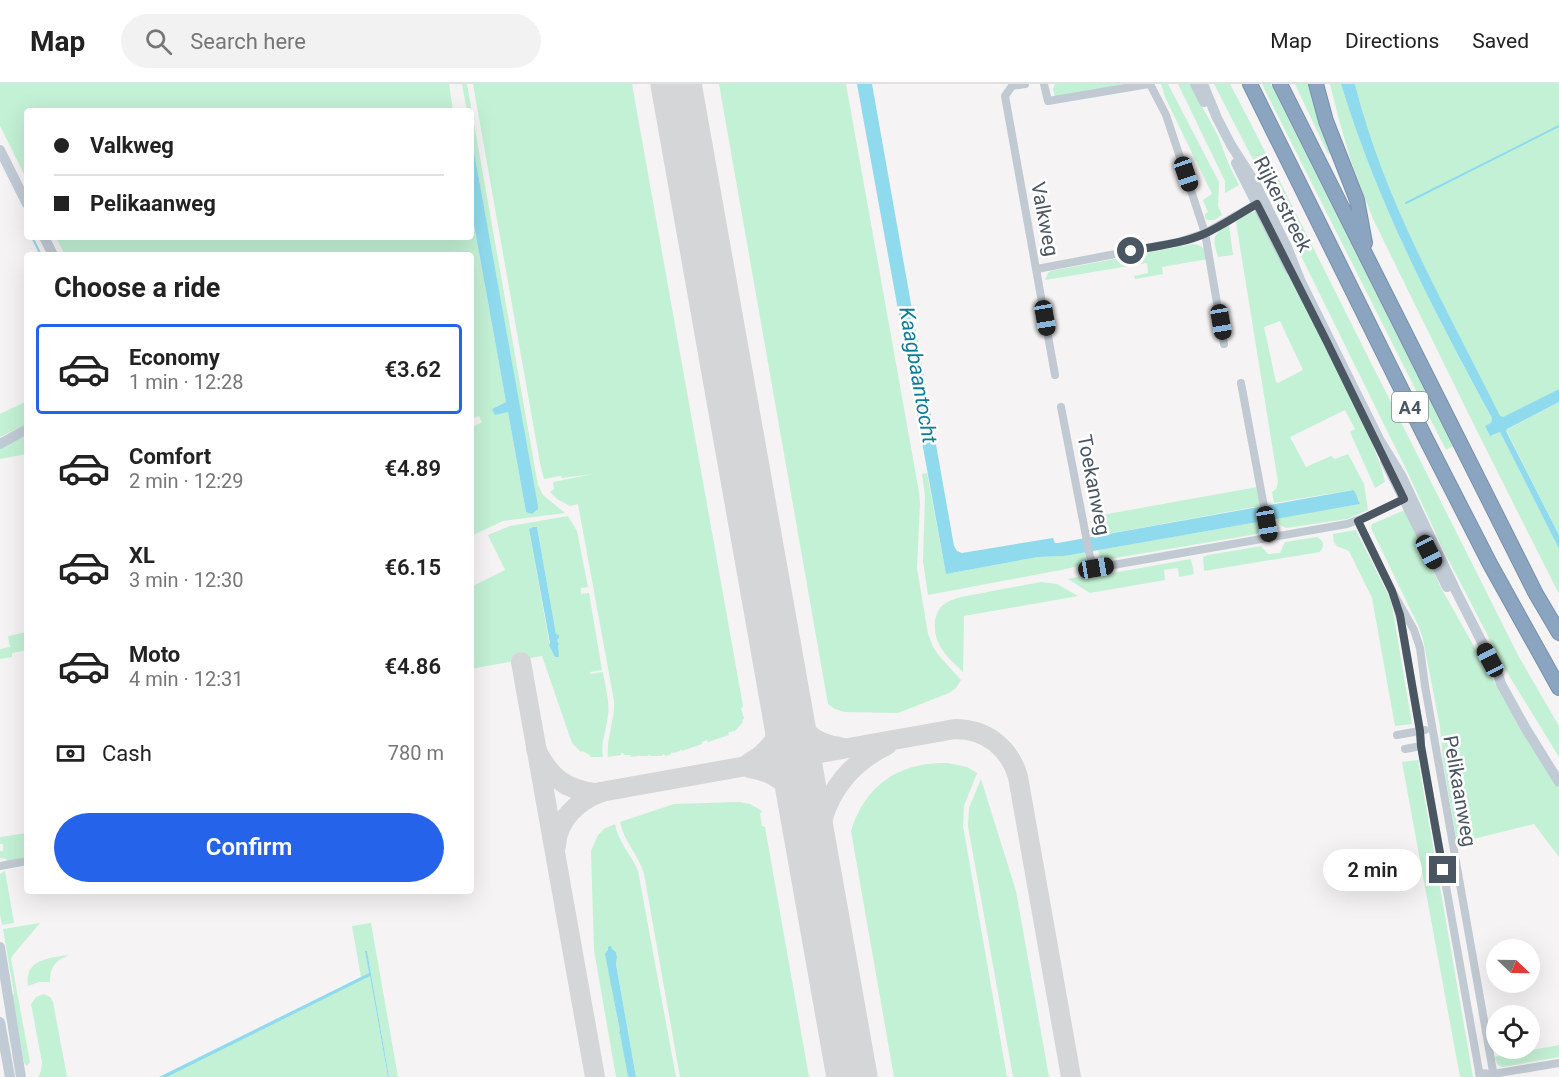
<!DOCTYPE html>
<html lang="en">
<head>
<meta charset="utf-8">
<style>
  :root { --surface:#fff; --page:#f2f2f2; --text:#222; --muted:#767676; --line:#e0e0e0; --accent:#2563eb }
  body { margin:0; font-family:Roboto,sans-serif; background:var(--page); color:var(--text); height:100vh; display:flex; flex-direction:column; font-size:22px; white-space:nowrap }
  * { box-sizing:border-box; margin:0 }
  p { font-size:20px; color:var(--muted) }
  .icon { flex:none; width:33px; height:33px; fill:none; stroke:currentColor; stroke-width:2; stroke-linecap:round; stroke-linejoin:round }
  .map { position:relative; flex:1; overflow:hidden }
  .details { position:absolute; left:24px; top:168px; width:450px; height:642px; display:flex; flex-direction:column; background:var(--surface); border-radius:6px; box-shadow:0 6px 24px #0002 }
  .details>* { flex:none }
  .banner { position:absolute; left:24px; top:24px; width:450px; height:132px; border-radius:6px; box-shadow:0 6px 24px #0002; display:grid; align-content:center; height:132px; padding:0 30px; background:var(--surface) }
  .needle { width:39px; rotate:112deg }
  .fabs { position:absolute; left:1486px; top:855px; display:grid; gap:12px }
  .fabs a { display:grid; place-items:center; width:54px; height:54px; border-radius:50%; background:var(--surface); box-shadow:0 6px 24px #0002; font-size:30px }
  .end { position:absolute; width:27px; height:27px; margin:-14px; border:8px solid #4a5661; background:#fff; box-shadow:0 0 0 3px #fff }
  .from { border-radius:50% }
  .bubble { position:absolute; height:42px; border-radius:21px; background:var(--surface); box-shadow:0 6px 24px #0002; font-size:20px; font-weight:600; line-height:42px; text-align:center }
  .car { position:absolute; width:18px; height:36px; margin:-18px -9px; border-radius:8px; box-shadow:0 0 4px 2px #0007; background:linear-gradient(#222 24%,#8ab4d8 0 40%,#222 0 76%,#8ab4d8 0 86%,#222 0) }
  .banner b { display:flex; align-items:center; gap:21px; height:57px; font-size:22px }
  .banner b+b { border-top:2px solid var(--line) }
  .banner i { width:15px; height:15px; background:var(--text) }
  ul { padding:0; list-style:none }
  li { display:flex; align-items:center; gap:18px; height:90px; margin:0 12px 9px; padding:0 18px; border:3px solid transparent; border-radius:6px }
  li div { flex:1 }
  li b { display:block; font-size:22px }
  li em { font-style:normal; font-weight:600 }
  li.active { border-color:var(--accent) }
  li>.icon { width:54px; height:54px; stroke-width:1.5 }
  h2 { padding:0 30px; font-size:27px; line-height:72px }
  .pay { display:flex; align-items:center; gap:15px; height:66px; padding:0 30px; font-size:22px }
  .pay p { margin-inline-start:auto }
  .primary-button { display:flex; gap:12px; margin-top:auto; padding:12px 30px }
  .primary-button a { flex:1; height:69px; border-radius:36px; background:var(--accent); color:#fff; font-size:24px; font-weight:600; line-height:69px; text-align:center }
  header { display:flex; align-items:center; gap:36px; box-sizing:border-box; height:84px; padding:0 30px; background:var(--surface); border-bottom:2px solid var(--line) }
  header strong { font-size:28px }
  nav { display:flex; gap:33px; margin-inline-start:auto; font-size:21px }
  .search { width:420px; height:54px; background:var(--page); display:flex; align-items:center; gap:15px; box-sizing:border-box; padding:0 21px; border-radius:33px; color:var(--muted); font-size:22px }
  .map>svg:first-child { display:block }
</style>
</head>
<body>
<header>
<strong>Map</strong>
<div class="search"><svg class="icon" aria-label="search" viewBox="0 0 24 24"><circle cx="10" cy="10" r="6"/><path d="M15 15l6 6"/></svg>Search here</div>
<nav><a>Map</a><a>Directions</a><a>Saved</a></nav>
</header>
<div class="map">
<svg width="1559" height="993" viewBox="0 0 1559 993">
  <rect width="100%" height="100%" fill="#f5f3f3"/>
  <!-- green -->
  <g fill="#c3f1d5" fill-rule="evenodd">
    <polygon points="0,0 449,0 453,27 27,27 27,96 0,42"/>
    <polygon points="462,0 467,0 538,401 543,411 565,429 503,437 471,452 471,344 482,338 479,332 471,335 471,171 65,171 56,153 471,153 471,124 506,318 492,325 508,328 526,428 538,425 471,51 471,27 467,27"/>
    <path d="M473 0H632L743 622 741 625 744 634 742 637 743 638 734 648 733 647 728 649 729 651 708 658 707 656 702 658V660L682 667 681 665 680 667 673 669 672 668 671 670 666 672 663 670 662 672H650V670L648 672H640L638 671V672L631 673 630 671H624L623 669H621V671L608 673C606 654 615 637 614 617L578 420 570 422 557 415 550 408 554 405 553 398 593 390 562 394 561 392 544 395 540 379Z"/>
    <polygon points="719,0 846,0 919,408 920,419 917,484 928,550 933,563 940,573 961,596 956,604 949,609 898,629 845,628 835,625 828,620"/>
    <polygon points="1055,0 1128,0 1055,13 1053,5"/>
    <polygon points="1161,0 1168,0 1219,98 1218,122 1222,131 1214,136 1207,136 1205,134 1205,130 1208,128 1203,116 1212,110 1165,13"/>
    <polygon points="1178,0 1190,0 1218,52 1229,81 1239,101 1225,109 1225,97"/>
    <polygon points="1214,0 1230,0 1251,40 1519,573 1559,642 1559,673 1505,585 1443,465 1407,387 1267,103"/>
    <polygon points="1262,0 1271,0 1453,362 1446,366"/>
    <polygon points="1295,0 1313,0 1332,68 1328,70"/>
    <path d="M1330 0H1341C1377 117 1433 227 1492 334L1491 339 1486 342 1490 352 1500 348 1559 465V510L1477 347 1373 135 1351 77 1338 32Z"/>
    <path d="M1355 0H1559V305L1503 333H1500C1459 249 1412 167 1379 79 1369 53 1362 27 1355 0Z"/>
    <path d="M1253 128H1257L1264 136C1306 218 1352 299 1382 386L1385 398 1375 404 1350 348 1355 345 1345 326 1290 353 1306 383 1331 372 1335 375 1348 370 1364 400 1368 426 1347 435 1286 444C1281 442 1278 440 1277 434L1359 420V416L1352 406 1274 419 1272 408 1276 405 1278 398 1236 138 1244 132ZM1280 237 1303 286 1278 299 1276 298 1264 243Z"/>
    <path d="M1229 141 1233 171 1218 173C1213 155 1211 151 1229 141Z"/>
    <path d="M1193 160C1204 161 1205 166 1208 175L1162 183 1163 190 1135 195 1134 192 1148 189 1147 179 1045 196 1048 189 1051 187Z"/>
    <polygon points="27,317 27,340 0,353 0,330"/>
    <polygon points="1559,318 1559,451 1506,346"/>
    <polygon points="27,349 27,370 0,375 0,363"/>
    <polygon points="927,389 946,490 1038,473 1064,472 1085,468 1087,480 1066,485 928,511 923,477 925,413 922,390"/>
    <polygon points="1257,403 1260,422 1096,452 1094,440 1096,433 1102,431"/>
    <polygon points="1407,425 1440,502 1512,630 1559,705 1559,773 1534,740 1457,759 1443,678 1440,643 1423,555 1419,543 1371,444 1372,440"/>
    <path d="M568 432 577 447 588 503 581 504V510L589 509 602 586 590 588V590L603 588C605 602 610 617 608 631 607 646 600 658 603 673H591L589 672 590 671 582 667 581 668 572 659 542 572 471 585V503L505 486 488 451 510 442ZM537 443 556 550 559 552V554L557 556 558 560H559L558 561V569L550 563 529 445 531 444Z"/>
    <path d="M1263 437C1264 443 1261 446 1257 450L1103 476 1100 473 1098 466Z"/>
    <path d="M1356 446 1391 516 1412 640 1395 642 1372 514 1349 467C1340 462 1333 465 1333 450Z"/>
    <path d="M1317 453C1324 457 1325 461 1320 468L1204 487 1203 473 1208 471 1261 462 1268 470 1280 469 1285 458Z"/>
    <polygon points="1191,475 1194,490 1179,493 1178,484 1164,486 1165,496 1090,509 1068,495 1100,488 1101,491"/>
    <path d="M1041 498 1057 500 1078 512 964 532 963 588C954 579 943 570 938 558 933 546 933 530 943 521 948 517 954 515 961 513Z"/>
    <polygon points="27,548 27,566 12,569 12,573 0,575 0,565 10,563 8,552"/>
    <polygon points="1418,676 1473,993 1460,993 1402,678"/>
    <path d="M947 679 967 683 977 689 964 722 963 742 1007 993H894L851 747C865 701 899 678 947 679Z"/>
    <polygon points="981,695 1016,807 1049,993 1013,993 968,742 969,724"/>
    <path d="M739 718 750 720 762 727 760 730 762 742 765 743 809 993H680L644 790C639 771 624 758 620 738L674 720Z"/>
    <path d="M615 740C618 758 631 770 638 787L676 993H636L616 880 617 873 616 868 612 865 611 862 606 871 620 948 619 949H620L628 993H616L594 866 591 767 598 751 604 745Z"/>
    <polygon points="27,749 27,773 7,777 6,775 0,774 0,767 3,767 3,760 0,760 0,753"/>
    <polygon points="5,787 14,839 2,841 0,830 0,790"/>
    <polygon points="40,839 13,871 11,875 30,978 27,982 24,979 12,911 14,910 3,845"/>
    <polygon points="371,839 398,993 389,993 367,867 365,867 369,889 361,893 352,842"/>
    <path d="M69 871C56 877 50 881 50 898H39L28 902C24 875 49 874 69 871Z"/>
    <polygon points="370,892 388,993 167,993 363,895"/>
    <polygon points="44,910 50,913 53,918 67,993 38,993 41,987 42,978 31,920 36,913"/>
    <polygon points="1559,961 1559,973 1503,983 1498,981 1494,973"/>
  </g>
  <!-- water -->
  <g fill="#90daee">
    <polygon points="857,0 872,0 954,462 957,467 962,469 1053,454 1055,459 1058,459 1353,406 1355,408 1360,420 1139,459 1064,472 1038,473 946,490"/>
    <path d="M1341 0H1355C1384 118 1447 224 1500 332L1503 333 1559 305V318L1507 345 1506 347 1559 451V465L1500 348 1490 352 1485 342 1491 339 1492 334C1433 226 1377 118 1341 0Z"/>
    <polygon points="471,51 538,422 538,425 532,430 526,428 508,328 495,331 492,325 506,318 471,124"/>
    <polygon points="533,443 537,443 556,550 559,551 559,554 557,556 559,561 558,561 559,573 555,573 549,561 550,559 529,445"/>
    <polygon points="610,862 611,862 612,865 616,868 617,873 616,880 636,993 628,993 620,950 619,949 620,947 605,870 608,866 608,863"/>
    <polygon points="365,867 367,867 389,993 388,993 370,892 167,993 159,993 369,889"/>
  </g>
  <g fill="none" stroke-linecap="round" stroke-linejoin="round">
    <!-- stream -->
    <g stroke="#90daee" stroke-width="2">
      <polyline points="1406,119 1559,42"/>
      <polyline points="33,155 41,171"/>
    </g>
    <!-- taxiway -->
    <g stroke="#d5d6d8" stroke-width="20">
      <polyline points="521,578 595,993"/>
      <path d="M785 618C797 642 812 660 840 663"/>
      <path d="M536 665C549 692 565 706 595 709L955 645C986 645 1010 664 1018 693L1071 993"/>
      <path d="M749 679C775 665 782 646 785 618"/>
      <path d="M750 684C785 689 798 712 807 743"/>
      <path d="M556 762C557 736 578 716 602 708"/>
      <path d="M817 795C813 736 832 688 887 661"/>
    </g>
    <!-- runway -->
    <polyline stroke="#d5d6d8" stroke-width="51" points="676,0 852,993"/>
    <!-- highway casing -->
    <g stroke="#7690ad" stroke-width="16">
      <g id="highway">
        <polyline points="1250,0 1425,353 1490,480 1559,604"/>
        <polyline points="1280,0 1536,510 1559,549"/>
        <polyline points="1316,0 1326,37 1357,116 1365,159"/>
      </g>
    </g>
    <!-- street -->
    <g stroke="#c1cad2" stroke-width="8">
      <polyline points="1025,0 1012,2 1005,12 1055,291"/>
      <polyline points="1044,0 1048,17 1149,0"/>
      <polyline points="1150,0 1166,31 1205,149 1224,260"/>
      <polyline points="1037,185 1178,158 1205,149 1260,118"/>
      <polyline points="1241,299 1270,455"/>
      <polyline points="1061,323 1090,473 1096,484 1347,440 1369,432 1403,415"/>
      <polyline points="1358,437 1392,507 1414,546 1420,564 1425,602 1494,993"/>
      <polyline points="1396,520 1401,538 1420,647 1421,662 1480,993"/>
      <polyline points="1397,651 1425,646"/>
      <polyline points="1405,665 1421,662"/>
      <polyline points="0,782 27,777"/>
      <polyline points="1479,989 1493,990 1559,979"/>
    </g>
    <!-- secondary -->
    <g stroke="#c1cbd6" stroke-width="10">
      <polyline points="1195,0 1204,18"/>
      <polyline points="1203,0 1217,34 1231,61 1254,97 1287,163 1301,198 1379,355 1401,391 1456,507 1498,590 1501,600 1526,645 1559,698"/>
      <polyline points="0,66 27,120"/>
      <polyline points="1236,79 1290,186"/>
      <polyline points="44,153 53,171"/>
      <polyline points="0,360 27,345"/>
      <polyline points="1385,377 1447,503"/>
      <polyline points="0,863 21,993"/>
      <polyline points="0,938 10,993"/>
    </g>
    <!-- highway -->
    <use href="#highway" stroke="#8ba5c1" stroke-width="14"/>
  </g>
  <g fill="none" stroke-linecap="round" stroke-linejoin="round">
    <!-- route -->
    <path stroke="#4a5661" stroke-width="8" d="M1131 167C1155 162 1181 160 1204 150 1222 142 1239 130 1257 120L1327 258 1404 415 1358 437 1392 507 1400 531 1420 647 1421 662 1443 786"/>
  </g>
  <g text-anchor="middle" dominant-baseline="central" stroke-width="5" stroke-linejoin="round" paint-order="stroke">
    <!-- shield labels -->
    <rect fill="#fff" stroke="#808990" stroke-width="1.5" x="1392" y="308" width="36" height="30" rx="4.5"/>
    <g font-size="18" font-weight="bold" fill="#4a5661">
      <text x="1410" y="323">A4</text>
    </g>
    <!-- street labels -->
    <g font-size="20" fill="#4a5661" stroke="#fff">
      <text transform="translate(1283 120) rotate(63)">Rijkerstreek</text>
      <text transform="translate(1045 135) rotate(79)">Valkweg</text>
      <text transform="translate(1094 401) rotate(79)">Toekanweg</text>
      <text transform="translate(1460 707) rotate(80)">Pelikaanweg</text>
    </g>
    <!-- water labels -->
    <g font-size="21" font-style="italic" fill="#0c7c9b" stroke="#fff">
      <text transform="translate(918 291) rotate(80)">Kaagbaantocht</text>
    </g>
  </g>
</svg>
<div class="fabs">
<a><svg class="needle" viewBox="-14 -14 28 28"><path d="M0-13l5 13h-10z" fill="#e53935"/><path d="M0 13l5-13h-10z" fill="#767676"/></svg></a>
<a><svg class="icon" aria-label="locate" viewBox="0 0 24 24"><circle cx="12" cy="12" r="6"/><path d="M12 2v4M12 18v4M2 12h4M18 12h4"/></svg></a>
</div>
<i class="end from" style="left:1131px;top:167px"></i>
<i class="end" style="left:1443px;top:786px"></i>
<div class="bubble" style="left:1323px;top:765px;width:99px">2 min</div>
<i class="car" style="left:1186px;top:90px;rotate:161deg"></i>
<i class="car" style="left:1045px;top:234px;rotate:170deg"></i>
<i class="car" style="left:1221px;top:238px;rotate:170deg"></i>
<i class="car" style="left:1267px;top:440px;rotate:170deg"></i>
<i class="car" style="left:1429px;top:468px;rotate:153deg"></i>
<i class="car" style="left:1096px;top:484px;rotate:80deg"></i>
<i class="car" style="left:1490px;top:576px;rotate:332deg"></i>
<div class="banner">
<b><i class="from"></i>Valkweg</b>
<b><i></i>Pelikaanweg</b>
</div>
<section class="details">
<h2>Choose a ride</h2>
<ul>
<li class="active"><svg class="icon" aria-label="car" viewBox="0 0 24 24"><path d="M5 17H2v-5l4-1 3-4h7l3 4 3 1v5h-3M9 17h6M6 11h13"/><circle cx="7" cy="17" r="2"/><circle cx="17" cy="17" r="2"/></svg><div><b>Economy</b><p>1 min · 12:28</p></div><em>€3.62</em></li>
<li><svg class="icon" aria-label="car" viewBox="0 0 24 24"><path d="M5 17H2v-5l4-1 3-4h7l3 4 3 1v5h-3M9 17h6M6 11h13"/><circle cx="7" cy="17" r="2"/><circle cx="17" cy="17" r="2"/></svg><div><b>Comfort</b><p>2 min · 12:29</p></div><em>€4.89</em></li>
<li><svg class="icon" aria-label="car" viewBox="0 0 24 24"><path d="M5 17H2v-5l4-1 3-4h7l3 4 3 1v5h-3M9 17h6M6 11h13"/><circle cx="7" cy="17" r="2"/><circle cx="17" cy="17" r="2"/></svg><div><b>XL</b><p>3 min · 12:30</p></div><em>€6.15</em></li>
<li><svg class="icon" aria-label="car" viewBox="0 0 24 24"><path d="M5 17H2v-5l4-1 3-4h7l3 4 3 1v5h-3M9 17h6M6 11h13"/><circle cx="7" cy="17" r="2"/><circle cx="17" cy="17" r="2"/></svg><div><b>Moto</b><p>4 min · 12:31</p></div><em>€4.86</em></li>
</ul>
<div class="pay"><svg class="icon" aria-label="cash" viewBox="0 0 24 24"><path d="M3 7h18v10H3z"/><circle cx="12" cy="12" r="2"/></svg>Cash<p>780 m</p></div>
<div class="primary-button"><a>Confirm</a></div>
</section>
</div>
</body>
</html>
